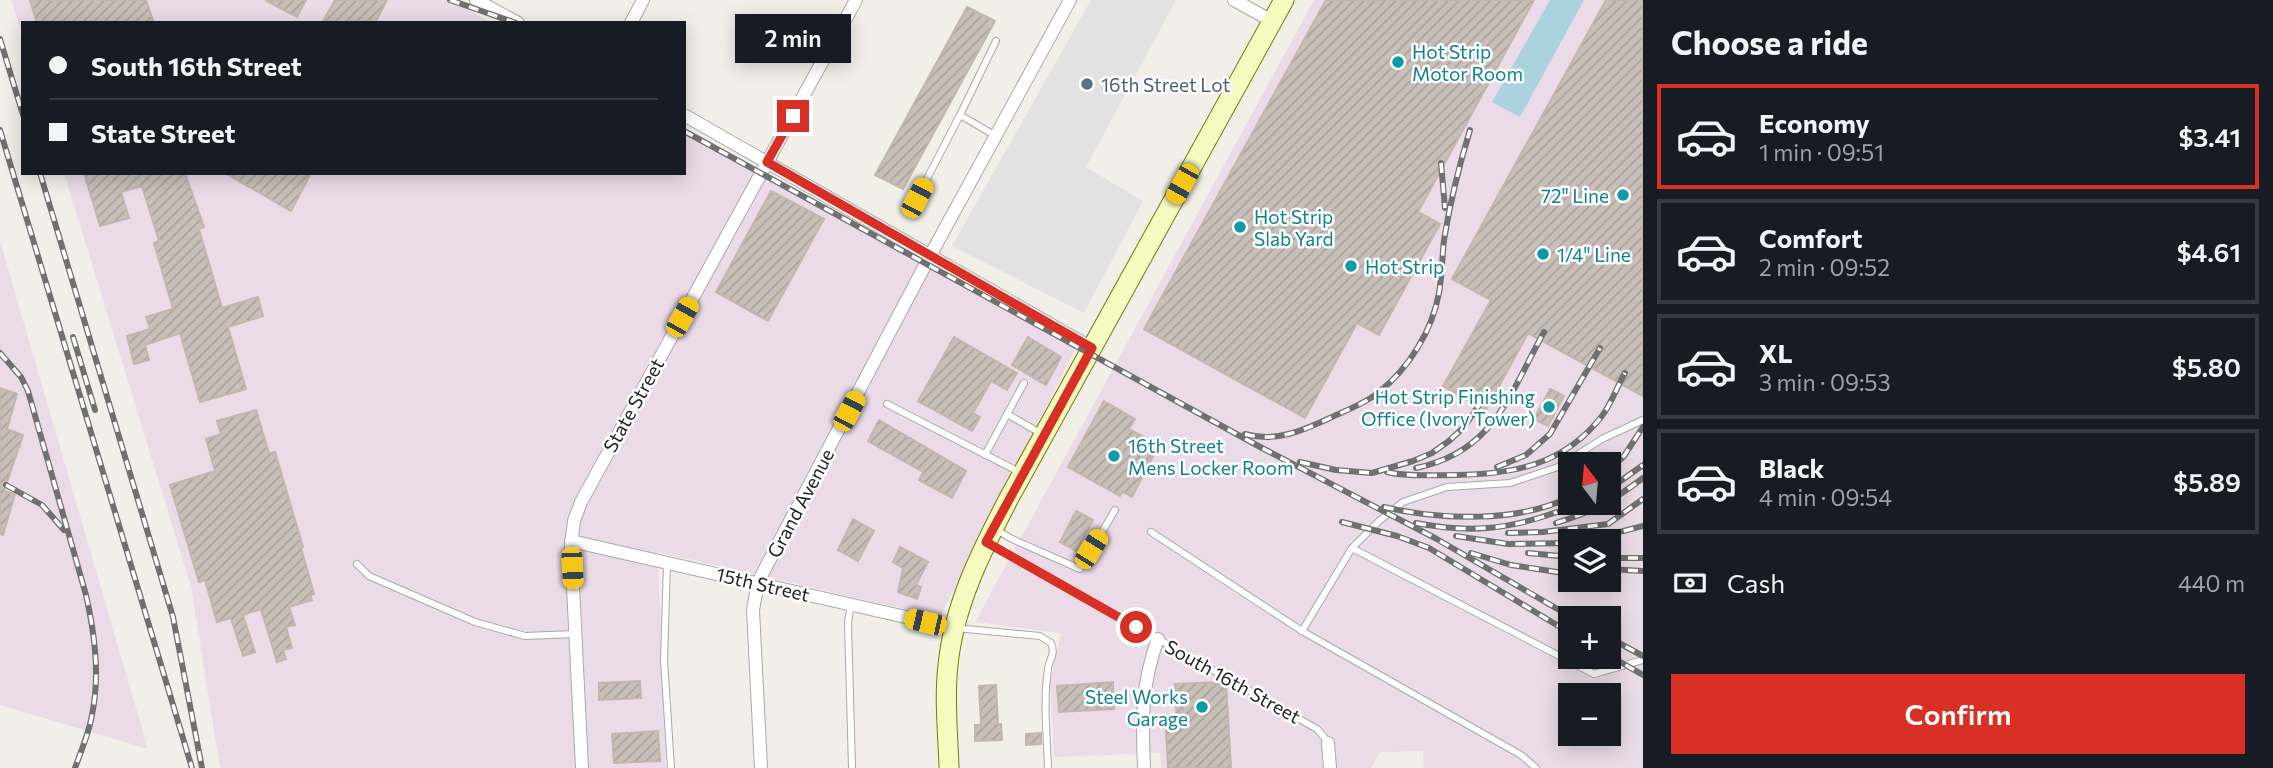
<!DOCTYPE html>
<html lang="en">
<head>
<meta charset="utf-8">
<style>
  :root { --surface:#171b24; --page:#20242c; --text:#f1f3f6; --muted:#9ea1a6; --line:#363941; --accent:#d93025 }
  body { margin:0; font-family:Commissioner,sans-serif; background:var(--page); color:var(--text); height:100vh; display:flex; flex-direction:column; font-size:26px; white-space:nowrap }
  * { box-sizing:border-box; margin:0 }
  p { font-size:23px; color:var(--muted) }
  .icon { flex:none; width:38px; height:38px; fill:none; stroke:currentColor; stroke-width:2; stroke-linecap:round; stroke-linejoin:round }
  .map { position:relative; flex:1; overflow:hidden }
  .drawer { display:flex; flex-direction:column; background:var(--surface); width:630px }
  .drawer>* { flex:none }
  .banner { position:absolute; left:21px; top:21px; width:665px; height:154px; border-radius:0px; box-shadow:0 4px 18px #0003; display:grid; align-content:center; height:154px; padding:0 28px; background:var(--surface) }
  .needle { width:46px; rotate:344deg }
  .tools { position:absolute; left:1558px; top:452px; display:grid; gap:14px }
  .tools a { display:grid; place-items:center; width:63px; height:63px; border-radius:0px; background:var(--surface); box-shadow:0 4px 18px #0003; font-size:35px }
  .end { position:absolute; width:32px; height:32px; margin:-16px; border:9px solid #d93025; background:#fff; box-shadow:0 0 0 4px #fff }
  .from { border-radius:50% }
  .bubble { position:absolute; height:49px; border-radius:0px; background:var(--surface); box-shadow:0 4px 18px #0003; font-size:23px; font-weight:600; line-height:49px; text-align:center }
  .car { position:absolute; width:21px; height:42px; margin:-21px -10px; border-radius:9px; box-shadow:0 0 5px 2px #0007; background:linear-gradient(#f5c518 24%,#345 0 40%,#f5c518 0 76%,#345 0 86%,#f5c518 0) }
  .banner b { display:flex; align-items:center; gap:24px; height:66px; font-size:26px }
  .banner b+b { border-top:2px solid var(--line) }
  .banner i { width:18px; height:18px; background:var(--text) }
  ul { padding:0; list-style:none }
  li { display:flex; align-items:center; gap:21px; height:105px; margin:0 14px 10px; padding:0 14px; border:4px solid var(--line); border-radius:0px }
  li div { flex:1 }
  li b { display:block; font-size:26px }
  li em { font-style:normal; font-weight:600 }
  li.active { border-color:var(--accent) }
  li>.icon { width:63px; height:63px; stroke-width:1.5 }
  h2 { padding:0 28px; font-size:32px; line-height:84px }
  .pay { display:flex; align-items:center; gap:18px; height:77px; padding:0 28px; font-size:26px }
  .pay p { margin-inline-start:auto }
  .button { display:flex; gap:14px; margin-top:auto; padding:14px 28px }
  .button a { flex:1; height:80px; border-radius:0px; background:var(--accent); color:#fff; font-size:28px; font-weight:600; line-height:80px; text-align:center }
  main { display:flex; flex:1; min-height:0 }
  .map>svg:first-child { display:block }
</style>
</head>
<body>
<main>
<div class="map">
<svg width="1643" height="768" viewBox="0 0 1643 768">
  <defs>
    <pattern id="building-hatch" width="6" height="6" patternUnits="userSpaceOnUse" patternTransform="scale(1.75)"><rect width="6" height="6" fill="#c7bfb8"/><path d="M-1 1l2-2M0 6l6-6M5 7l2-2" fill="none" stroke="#aba49e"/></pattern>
  </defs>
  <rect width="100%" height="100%" fill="#f2efe9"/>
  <!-- industrial -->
  <g fill="#ebdbe8" fill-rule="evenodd">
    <polygon points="11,0 451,0 492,23 23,23 23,37"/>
    <path d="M1314 0H1643V768H1424L1423 751 1380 752 1371 768H1161L1160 753 1054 757 1050 682 1061 633 975 622ZM1570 464H1608V502H1570ZM1570 541H1608V579H1570ZM1570 618H1608V656H1570ZM1570 695H1608V733H1570Z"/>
    <polygon points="684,128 1078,344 940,617 658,552 666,768 220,768 191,587 64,173 684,173"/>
    <polygon points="0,241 148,749 0,705"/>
  </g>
  <!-- parking -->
  <polygon fill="#e2e2e2" points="1091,0 1176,0 1086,167 1143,201 1084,313 952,246"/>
  <!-- water -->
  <polygon fill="#aad3df" points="1550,0 1584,0 1520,117 1492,102"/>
  <!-- building -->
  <g fill="url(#building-hatch)" stroke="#c4b6ab" stroke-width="2">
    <polygon points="30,0 146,0 154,23 37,23"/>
    <polygon points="265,0 306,0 297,17"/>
    <polygon points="335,0 387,0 375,23 322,23"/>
    <polygon points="1326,0 1534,0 1418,212 1440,224 1379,335 1357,323 1305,418 1144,329"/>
    <polygon points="1606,0 1643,0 1643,396 1528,333 1486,410 1443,386 1491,300 1452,279"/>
    <polygon points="967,7 995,21 903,189 875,175"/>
    <polygon points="84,173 185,173 204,227 199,229 222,308 258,297 263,316 228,327 246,389 200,402 180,333 145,345 149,360 134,364 127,336 150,329 146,317 173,309 154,243 159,241 142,186 121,192 129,218 100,226"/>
    <polygon points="225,173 311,173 291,211"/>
    <polygon points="771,191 824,219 768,321 716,292"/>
    <polygon points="954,337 1017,373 1007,390 991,381 973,413 980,417 972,431 918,401"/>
    <polygon points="1028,337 1061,357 1046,385 1012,365"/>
    <polygon points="0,388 17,394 7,429 23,435 4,491 15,494 3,535 0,534"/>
    <polygon points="1550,389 1564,396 1548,426 1534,419"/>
    <polygon points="1104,401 1135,419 1129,429 1159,445 1132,497 1123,492 1120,496 1068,467"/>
    <polygon points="256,410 269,453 275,452 303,547 301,548 314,594 310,595 312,600 289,607 295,625 286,627 292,648 283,650 286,659 277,662 261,609 243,615 255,652 243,656 231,618 217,622 205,580 199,582 170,485 215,471 206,439 221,434 217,421"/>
    <polygon points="879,420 966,471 952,498 919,480 923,472 868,441"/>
    <polygon points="1076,511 1093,520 1076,551 1060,542"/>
    <polygon points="853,519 874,531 858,561 838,550"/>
    <polygon points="900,547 928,562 916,585 921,587 917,599 898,592 903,568 893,562"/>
    <polygon points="640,681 641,698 599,700 599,683"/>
    <polygon points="1113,682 1114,709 1059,712 1057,686"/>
    <polygon points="1222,682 1226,684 1231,768 1168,768 1166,730 1177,730 1175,684"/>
    <polygon points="996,685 998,724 1001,724 1002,740 975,741 975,725 981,725 979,686"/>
    <polygon points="658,731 660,761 614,763 612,734"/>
    <polygon points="1041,733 1041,744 1026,745 1026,734"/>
  </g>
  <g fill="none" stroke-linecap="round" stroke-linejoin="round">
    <!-- service casing -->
    <g stroke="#a9a9a9" stroke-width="8">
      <g id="service">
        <polyline points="996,136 960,115 996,41"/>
        <polyline points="917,198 960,115"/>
        <polyline points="887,404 1021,473"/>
        <polyline points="1007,414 1042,434"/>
        <polyline points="985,455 1024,383"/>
        <polyline points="995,529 1012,539 1080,569 1115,510"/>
        <polyline points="1151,532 1302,631 1521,755 1536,768"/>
        <polyline points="988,543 1317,729 1328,742"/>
        <polyline points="1352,548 1379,521 1403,502 1447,487 1510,483 1558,467 1602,439 1643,420"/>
        <polyline points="357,564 369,576 475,622 525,636 575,634"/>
        <polyline points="667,564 664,660 671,768"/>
        <polyline points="851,605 848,622 852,768"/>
        <path d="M956 628 1040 636 1051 643C1056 655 1049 659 1048 669 1043 701 1047 736 1048 768"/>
        <polyline points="1302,631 1352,548 1594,674 1643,660"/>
      </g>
    </g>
    <!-- minor casing -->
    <g stroke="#a9a9a9" stroke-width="14">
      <g id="minor">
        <polyline points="476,0 518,23"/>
        <polyline points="1234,0 1272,21"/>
        <polyline points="631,23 643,0"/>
        <polyline points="684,115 1092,348"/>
        <polyline points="571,541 954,628"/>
        <polyline points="1328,743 1330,768"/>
        <polyline points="582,768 571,546 574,521 581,502 856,0"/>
        <polyline points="761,768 753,610 758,582 931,254 1070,0"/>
        <path d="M1144 768C1142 721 1141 684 1158 639"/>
      </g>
    </g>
    <!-- secondary casing -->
    <g stroke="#707d05" stroke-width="21">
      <path id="secondary" d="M949 768C948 734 944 699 948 665 954 605 981 552 1009 498L1284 0"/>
    </g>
    <!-- service -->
    <use href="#service" stroke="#fff" stroke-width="6"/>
    <!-- minor -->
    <use href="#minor" stroke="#fff" stroke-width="12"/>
    <!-- secondary -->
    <use href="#secondary" stroke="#f7fabf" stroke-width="19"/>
    <!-- rail casing -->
    <g stroke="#707070" stroke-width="6">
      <g id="rail">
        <polyline points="450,0 516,23"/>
        <polyline points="0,39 23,115"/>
        <polyline points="0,130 192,768"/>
        <polyline points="684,131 1262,448 1435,538 1573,618"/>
        <polyline points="1441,163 1445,208"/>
        <polyline points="40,173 173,617 202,768"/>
        <polyline points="73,337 95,410"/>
        <path d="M0 353 21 377 28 391 86 595C95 635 100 675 92 715 89 733 81 751 75 768"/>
        <path d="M1245 434C1276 443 1304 430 1332 417 1347 410 1366 403 1379 392 1409 368 1432 331 1439 293 1442 276 1442 258 1444 240 1450 203 1459 166 1470 130"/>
        <polyline points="1300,462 1336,470 1372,473 1413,461 1432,453 1449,441 1464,427 1484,398"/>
        <polyline points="1497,467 1526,455 1550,434 1600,348"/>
        <path d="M1416 468C1494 452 1509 395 1544 332"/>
        <polyline points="1608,471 1624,456 1643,427"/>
        <path d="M1387 472C1409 477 1434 475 1457 475 1514 474 1564 465 1602 416 1611 404 1617 387 1625 373"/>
        <polyline points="6,485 42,505 64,530"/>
        <polyline points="1608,490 1643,465"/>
        <path d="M1384 507C1440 520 1518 523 1570 497"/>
        <polyline points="1342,522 1397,536 1429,548 1570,633"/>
        <path d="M1416 523C1468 533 1507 530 1557 512"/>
        <path d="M1556 523C1592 512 1613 501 1643 478"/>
        <polyline points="1508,533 1543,532 1608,524 1643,499"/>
        <polyline points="1456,536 1508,544 1570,543"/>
        <polyline points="1585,541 1643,526"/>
        <polyline points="1471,553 1511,565 1570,574"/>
        <polyline points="1528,553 1570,557"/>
        <polyline points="1608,558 1643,558"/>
        <polyline points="1608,569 1643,571"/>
        <polyline points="1608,637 1643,656"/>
        <polyline points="1608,655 1643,675"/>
      </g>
    </g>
    <!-- rail -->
    <use href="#rail" stroke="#fff" stroke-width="3.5" stroke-dasharray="10" stroke-linecap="butt"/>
  </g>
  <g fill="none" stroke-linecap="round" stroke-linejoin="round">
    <!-- route -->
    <polyline stroke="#d93025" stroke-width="9" points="793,116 767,162 1092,348 986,542 1136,627"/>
  </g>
  <!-- markers -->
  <g fill="#0f9aa8" stroke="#fff" stroke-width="2.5">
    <circle cx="1398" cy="62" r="7"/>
    <circle cx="1623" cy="195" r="7"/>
    <circle cx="1240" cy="227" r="7"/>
    <circle cx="1543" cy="254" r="7"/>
    <circle cx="1351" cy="266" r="7"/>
    <circle cx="1549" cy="407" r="7"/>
    <circle cx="1114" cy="456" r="7"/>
    <circle cx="1202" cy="707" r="7"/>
  </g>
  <circle fill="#5c6f8a" stroke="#fff" stroke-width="2.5" cx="1087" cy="84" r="7"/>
  <g text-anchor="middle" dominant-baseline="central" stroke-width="5" stroke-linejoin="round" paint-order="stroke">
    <!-- culture labels -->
    <g font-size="19" fill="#0d838f" stroke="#fff" text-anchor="start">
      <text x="1412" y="51">Hot Strip<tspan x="1412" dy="22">Motor Room</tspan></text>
      <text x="1609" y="195" text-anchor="end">72" Line</text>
      <text x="1254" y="216">Hot Strip<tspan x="1254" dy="22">Slab Yard</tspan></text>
      <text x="1557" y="254">1/4" Line</text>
      <text x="1365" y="266">Hot Strip</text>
      <text x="1535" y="396" text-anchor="end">Hot Strip Finishing<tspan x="1535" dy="22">Office (Ivory Tower)</tspan></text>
      <text x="1128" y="445">16th Street<tspan x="1128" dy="22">Mens Locker Room</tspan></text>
      <text x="1188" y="696" text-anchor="end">Steel Works<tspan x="1188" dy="22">Garage</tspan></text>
    </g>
    <!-- service labels -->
    <g font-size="19" fill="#4e5e75" stroke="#fff" text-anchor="start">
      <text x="1101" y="84">16th Street Lot</text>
    </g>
    <!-- street labels -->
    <g font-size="19" fill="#222" stroke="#fff">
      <text transform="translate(633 405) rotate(-61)">State Street</text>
      <text transform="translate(800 503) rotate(-62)">Grand Avenue</text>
      <text transform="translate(763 584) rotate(13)">15th Street</text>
      <text transform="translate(1233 681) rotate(29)">South 16th Street</text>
    </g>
  </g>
</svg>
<div class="tools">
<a><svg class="needle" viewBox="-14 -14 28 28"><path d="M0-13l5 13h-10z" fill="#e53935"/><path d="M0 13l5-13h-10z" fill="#9ea1a6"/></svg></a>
<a><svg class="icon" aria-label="layers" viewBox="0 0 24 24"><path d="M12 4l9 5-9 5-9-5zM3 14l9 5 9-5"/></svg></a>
<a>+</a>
<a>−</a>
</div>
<i class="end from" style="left:1136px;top:627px"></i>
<i class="end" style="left:793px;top:116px"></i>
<div class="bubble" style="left:735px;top:14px;width:116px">2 min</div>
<i class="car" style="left:1182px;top:184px;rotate:209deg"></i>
<i class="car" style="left:917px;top:198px;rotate:28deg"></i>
<i class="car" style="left:682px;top:317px;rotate:29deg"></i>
<i class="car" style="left:849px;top:411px;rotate:28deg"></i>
<i class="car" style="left:1091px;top:549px;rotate:32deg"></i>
<i class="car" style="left:572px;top:568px;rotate:177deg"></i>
<i class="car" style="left:925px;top:622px;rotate:283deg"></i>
<div class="banner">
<b><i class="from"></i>South 16th Street</b>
<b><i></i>State Street</b>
</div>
</div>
<section class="drawer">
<h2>Choose a ride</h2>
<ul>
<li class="active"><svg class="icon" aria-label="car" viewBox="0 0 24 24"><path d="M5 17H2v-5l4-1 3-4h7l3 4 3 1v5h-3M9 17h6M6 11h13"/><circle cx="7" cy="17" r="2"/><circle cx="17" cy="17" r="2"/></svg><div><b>Economy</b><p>1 min · 09:51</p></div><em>$3.41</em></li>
<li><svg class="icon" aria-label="car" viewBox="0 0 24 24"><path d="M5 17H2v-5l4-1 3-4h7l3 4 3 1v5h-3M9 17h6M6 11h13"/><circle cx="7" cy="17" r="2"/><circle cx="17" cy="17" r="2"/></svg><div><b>Comfort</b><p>2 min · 09:52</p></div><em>$4.61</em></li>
<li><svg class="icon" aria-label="car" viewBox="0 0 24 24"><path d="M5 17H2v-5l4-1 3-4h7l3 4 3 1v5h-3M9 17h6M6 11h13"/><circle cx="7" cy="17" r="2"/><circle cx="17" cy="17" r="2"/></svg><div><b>XL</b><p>3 min · 09:53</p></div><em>$5.80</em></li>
<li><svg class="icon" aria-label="car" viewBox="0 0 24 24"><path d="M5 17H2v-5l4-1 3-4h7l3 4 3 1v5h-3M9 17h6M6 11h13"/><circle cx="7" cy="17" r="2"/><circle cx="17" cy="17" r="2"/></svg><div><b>Black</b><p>4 min · 09:54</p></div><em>$5.89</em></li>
</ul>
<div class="pay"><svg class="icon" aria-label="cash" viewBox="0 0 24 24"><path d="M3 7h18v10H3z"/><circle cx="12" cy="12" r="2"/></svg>Cash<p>440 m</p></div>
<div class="button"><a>Confirm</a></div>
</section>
</main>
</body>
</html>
